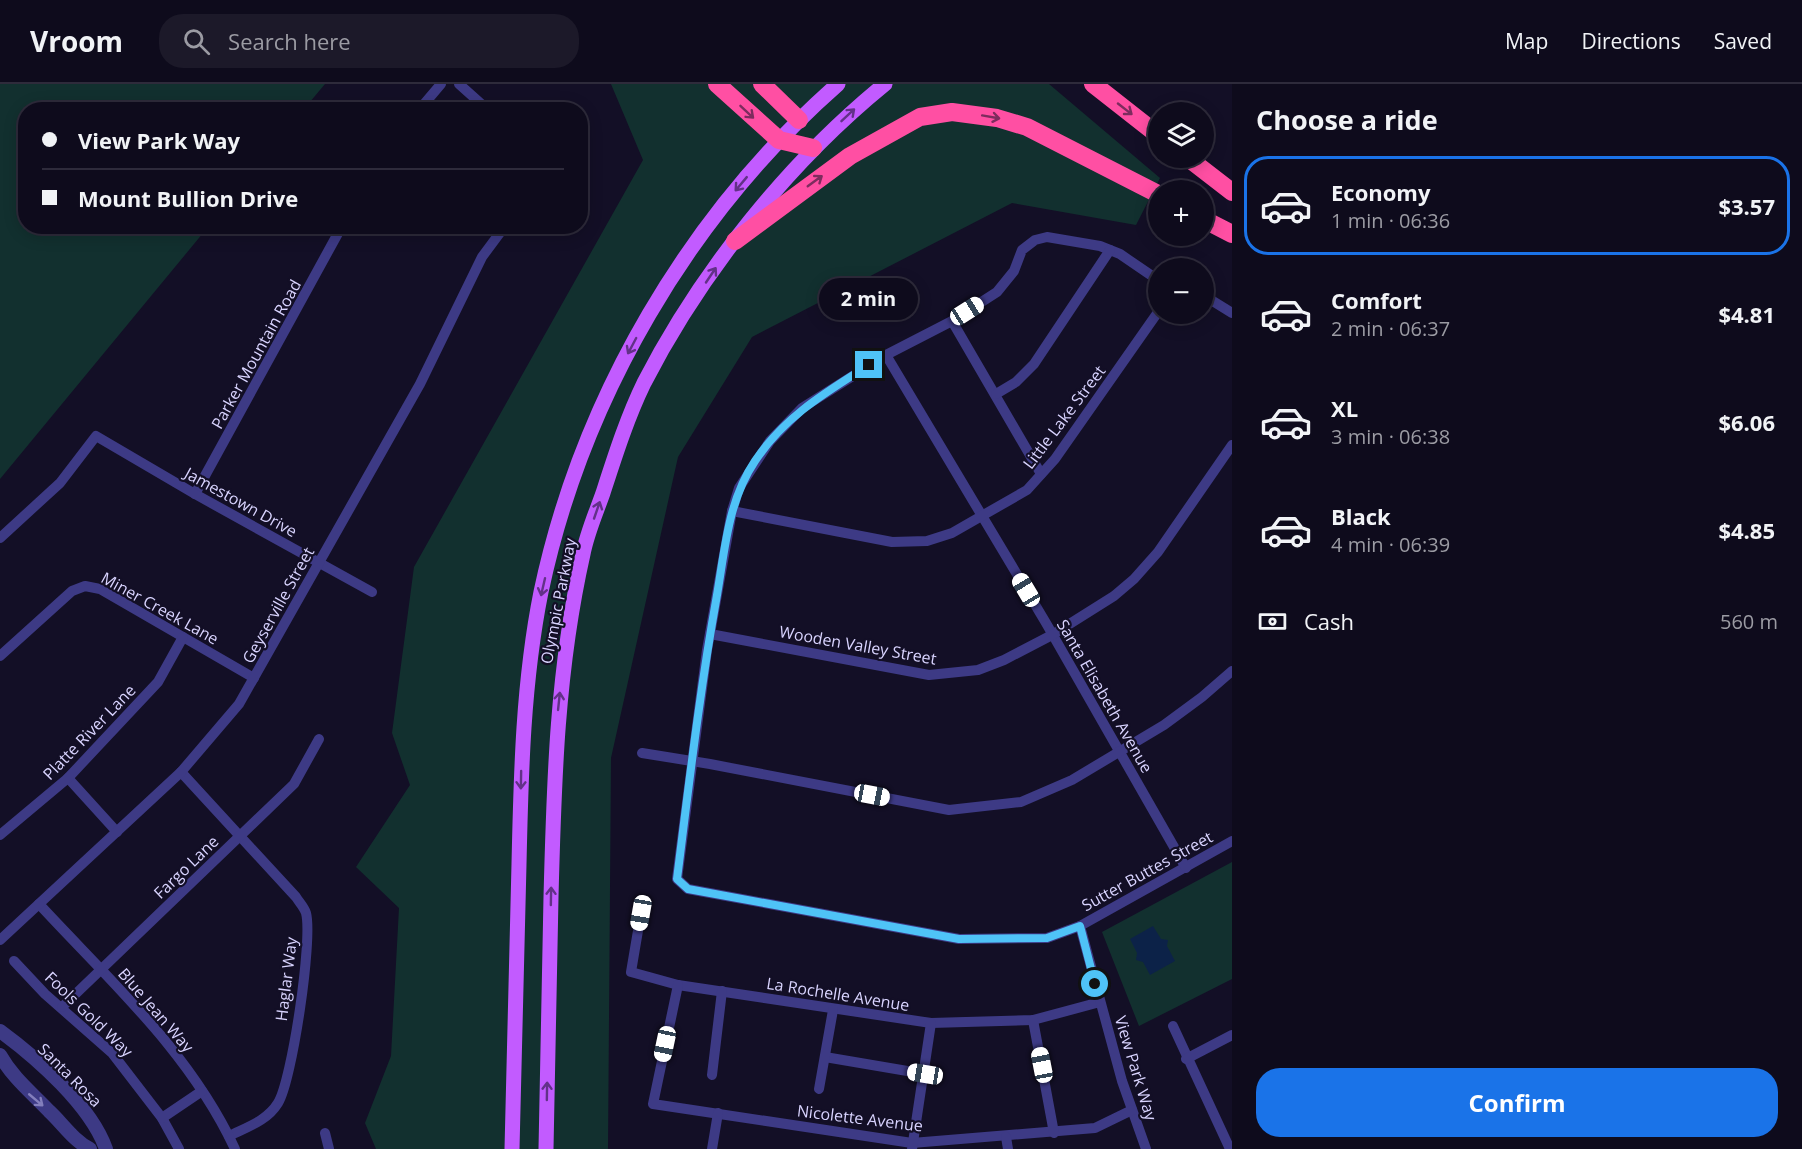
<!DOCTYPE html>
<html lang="en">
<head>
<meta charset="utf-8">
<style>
  :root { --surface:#0e0b1c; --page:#1c1929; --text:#f1f3f6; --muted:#9b9ba3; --line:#2e2b3b; --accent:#1a73e8 }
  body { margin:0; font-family:"Open Sans",sans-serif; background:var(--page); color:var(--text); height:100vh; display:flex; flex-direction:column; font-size:22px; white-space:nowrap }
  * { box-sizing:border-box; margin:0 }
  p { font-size:20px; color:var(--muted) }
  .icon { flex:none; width:33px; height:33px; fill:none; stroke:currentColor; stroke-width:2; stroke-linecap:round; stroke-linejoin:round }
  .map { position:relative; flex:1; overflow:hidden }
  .details { display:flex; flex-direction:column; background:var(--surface); width:570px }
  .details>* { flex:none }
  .guide { position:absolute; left:18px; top:18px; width:570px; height:132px; border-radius:24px; box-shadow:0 3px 15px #0003,0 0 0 2px var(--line); display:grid; align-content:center; height:132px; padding:0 24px; background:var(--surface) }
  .controls { position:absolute; left:1148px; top:18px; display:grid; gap:12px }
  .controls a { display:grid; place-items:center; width:66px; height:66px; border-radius:50%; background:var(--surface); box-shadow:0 3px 15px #0003,0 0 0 2px var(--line); font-size:30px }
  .end { position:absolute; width:27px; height:27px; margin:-14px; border:8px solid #4fc3f7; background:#111; box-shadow:0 0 0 3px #111 }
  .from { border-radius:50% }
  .bubble { position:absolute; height:42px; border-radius:21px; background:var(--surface); box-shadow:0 3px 15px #0003,0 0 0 2px var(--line); font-size:20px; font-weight:700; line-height:42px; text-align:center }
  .car { position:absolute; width:18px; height:36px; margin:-18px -9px; border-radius:8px; box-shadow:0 0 4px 2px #0007; background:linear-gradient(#fff 24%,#345 0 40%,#fff 0 76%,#345 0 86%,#fff 0) }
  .guide b { display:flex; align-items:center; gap:21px; height:57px; font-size:22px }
  .guide b+b { border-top:2px solid var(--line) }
  .guide i { width:15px; height:15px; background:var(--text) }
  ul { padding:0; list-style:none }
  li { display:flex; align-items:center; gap:18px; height:99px; margin:0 12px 9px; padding:0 12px; border:3px solid transparent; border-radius:24px }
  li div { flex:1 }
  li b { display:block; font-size:22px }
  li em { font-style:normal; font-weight:700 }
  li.current { border-color:var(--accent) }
  li>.icon { width:54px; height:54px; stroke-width:1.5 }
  h2 { padding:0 24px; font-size:27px; line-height:72px }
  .pay { display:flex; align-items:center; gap:15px; height:66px; padding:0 24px; font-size:22px }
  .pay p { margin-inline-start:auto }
  .button { display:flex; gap:12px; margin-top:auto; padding:12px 24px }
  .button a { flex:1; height:69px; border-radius:24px; background:var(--accent); color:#fff; font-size:24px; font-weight:700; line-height:69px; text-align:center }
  header { display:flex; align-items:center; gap:36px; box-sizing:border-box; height:84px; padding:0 30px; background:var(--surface); border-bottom:2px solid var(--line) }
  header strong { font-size:28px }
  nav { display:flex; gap:33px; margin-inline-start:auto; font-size:21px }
  .search { width:420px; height:54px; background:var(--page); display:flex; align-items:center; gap:15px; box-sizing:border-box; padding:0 21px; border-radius:24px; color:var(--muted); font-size:22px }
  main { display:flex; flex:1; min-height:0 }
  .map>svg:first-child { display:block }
</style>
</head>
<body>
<header>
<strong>Vroom</strong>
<div class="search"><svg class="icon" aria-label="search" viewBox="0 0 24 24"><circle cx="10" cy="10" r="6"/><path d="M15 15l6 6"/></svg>Search here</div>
<nav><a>Map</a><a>Directions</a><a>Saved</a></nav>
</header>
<main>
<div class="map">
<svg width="1232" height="1065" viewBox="0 0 1232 1065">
  <rect width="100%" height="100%" fill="#130f26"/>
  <!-- green -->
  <g fill="#12302f">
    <polygon points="0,0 325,0 304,25 26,26 26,142 208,143 0,395"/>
    <polygon points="611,0 1049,0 1160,94 1136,141 1012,119 752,253 678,373 611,674 608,1065 376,1065 365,1039 391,972 399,824 356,783 410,701 392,649 414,483 643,76"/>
    <polygon points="1232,778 1232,895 1139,942 1102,848"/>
  </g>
  <!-- water -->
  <polygon fill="#0c2248" points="1153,842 1161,855 1168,856 1167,862 1175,877 1150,891 1143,878 1136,876 1137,869 1130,855"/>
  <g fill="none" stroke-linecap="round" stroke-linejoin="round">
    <!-- minor -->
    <g stroke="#3d3a85" stroke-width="10">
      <polyline points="459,0 488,26"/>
      <polyline points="419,26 441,0"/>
      <polyline points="1158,196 1120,170 1100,162 1047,153 1035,156 1022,166 1014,187 997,208 952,237 886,271 802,324 770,357 739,404 732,427 707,566 677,795 688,805 959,855 1047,854 1080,842 1232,757"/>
      <polyline points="1203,211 1232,229"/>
      <polyline points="952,237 1041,390"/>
      <polyline points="886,271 1046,539 1186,784"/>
      <polyline points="996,310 1016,298 1034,280 1110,166"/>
      <polyline points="195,410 342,142"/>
      <polyline points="732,427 892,458 927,457 952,449 1027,406 1055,375 1158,228"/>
      <polyline points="0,454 60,399 96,352 195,410 372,508"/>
      <polyline points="710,550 929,591 978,586 1004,576 1052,551 1114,512 1134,495 1158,468 1232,361"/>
      <polyline points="0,572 72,507 85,502 100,505 254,594"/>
      <polyline points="642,669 710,680 949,726 1021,718 1072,696 1164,641 1202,613 1232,587"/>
      <path d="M181 688 296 813C299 818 304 823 306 829 313 855 292 997 278 1019 267 1037 247 1043 229 1052"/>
      <polyline points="68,694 117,748"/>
      <polyline points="0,751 68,694 158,598 183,553"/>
      <path d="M39 820C110 897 190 968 235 1065"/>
      <polyline points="641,829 631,888 678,901 931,939 1033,936 1100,918"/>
      <polyline points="1080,842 1122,997 1146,1065"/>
      <polyline points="0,856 181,688 239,620 420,300 482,173 505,142"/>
      <polyline points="14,877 45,910 112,969 162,1034 179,1065"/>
      <polyline points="678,901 653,1020 912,1059 1095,1044 1132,1026"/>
      <polyline points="62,923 294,700 319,655"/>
      <polyline points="1033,936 1054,1049"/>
      <polyline points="1173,942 1230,1065"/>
      <polyline points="825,973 925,990"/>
      <polyline points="1186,975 1232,951"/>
      <polyline points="712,991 722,907"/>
      <polyline points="819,1005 833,926"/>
      <polyline points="162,1034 202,1007"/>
      <polyline points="325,1049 329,1065"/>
      <polyline points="1006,1053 1008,1065"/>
      <polyline points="712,1065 718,1029"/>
      <polyline points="912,1065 931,939"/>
    </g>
    <!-- tertiary -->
    <g stroke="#3d3a85" stroke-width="14">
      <path d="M0 947C37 974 91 1022 106 1065"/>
      <path d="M0 971C13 994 31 1008 49 1027 63 1040 73 1056 90 1065"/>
    </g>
    <!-- primary -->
    <g stroke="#c25bff" stroke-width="15">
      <path d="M512 1065C514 970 517 875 519 780 521 689 523 598 541 508 582 314 689 131 838 0"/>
      <path d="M546 1065C548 981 550 897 551 813 554 696 557 585 583 470 587 449 596 429 603 409 615 372 627 334 644 299 701 188 788 79 885 0"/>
    </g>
    <!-- motorway -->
    <g stroke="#ff4fa3" stroke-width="18">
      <polyline points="717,0 779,56 813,64"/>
      <polyline points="762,0 799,36"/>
      <polyline points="1093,0 1158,51"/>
      <polyline points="1188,74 1232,108"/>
      <polyline points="1203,135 1232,150"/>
      <polyline points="735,157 850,72 920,33 952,28 997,34 1027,43 1158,110"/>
    </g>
  </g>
  <!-- one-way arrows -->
  <defs><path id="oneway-shaft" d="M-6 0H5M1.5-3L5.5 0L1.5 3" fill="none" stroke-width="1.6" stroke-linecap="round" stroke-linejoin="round" transform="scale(1.5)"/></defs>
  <g stroke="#7d2c5e">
    <use href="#oneway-shaft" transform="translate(1125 25) rotate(38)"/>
    <use href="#oneway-shaft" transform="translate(747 28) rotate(43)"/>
    <use href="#oneway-shaft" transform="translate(991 33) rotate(10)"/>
    <use href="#oneway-shaft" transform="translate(815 97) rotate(-36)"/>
  </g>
  <g stroke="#623188">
    <use href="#oneway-shaft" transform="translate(848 31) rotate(-43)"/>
    <use href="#oneway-shaft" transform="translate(741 100) rotate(130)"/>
    <use href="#oneway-shaft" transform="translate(711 191) rotate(-56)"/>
    <use href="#oneway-shaft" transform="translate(632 262) rotate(118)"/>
    <use href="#oneway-shaft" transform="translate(597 426) rotate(-71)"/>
    <use href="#oneway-shaft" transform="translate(543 503) rotate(103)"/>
    <use href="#oneway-shaft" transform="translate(559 617) rotate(-84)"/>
    <use href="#oneway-shaft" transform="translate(521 696) rotate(91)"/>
    <use href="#oneway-shaft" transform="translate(551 812) rotate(-89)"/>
    <use href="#oneway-shaft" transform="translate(547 1007) rotate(-89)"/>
  </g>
  <use stroke="#837fbc" href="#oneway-shaft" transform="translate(36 1016) rotate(40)"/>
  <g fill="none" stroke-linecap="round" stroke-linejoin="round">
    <!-- route -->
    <path stroke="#4fc3f7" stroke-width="8" d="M869 281C825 309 785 332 755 377 728 417 725 465 717 511 700 605 689 700 677 795L688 805 959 855 1047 854 1080 842 1095 900"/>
  </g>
  <g text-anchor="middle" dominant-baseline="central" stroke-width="4.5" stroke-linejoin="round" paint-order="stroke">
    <!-- street labels -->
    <g font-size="16" fill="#d9d4ff" stroke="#130f26">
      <text transform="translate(256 270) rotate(-61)">Parker Mountain Road</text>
      <text transform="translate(1064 333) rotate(-53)">Little Lake Street</text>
      <text transform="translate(241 418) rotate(29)">Jamestown Drive</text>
      <text transform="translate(558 517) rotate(-79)">Olympic Parkway</text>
      <text transform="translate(278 521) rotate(-61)">Geyserville Street</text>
      <text transform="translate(160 524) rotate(29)">Miner Creek Lane</text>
      <text transform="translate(858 561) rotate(10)">Wooden Valley Street</text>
      <text transform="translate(1105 612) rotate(60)">Santa Elisabeth Avenue</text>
      <text transform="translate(89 648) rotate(-46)">Platte River Lane</text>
      <text transform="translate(186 783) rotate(-44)">Fargo Lane</text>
      <text transform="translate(1147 787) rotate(-29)">Sutter Buttes Street</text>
      <text transform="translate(286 895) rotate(-83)">Haglar Way</text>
      <text transform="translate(838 910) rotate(9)">La Rochelle Avenue</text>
      <text transform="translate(156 926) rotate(49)">Blue Jean Way</text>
      <text transform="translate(89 930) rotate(44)">Fools Gold Way</text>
      <text transform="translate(1136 984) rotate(73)">View Park Way</text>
      <text transform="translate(70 991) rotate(45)">Santa Rosa</text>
      <text transform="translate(860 1034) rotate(7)">Nicolette Avenue</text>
    </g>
  </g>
</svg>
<div class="controls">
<a><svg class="icon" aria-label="layers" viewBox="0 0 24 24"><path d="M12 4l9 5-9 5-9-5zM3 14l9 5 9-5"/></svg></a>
<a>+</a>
<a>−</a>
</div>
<i class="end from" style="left:1095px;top:900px"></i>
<i class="end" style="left:869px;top:281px"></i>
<div class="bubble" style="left:819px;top:194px;width:99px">2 min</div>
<i class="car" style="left:967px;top:227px;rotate:58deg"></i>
<i class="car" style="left:1026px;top:506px;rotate:329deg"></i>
<i class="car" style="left:872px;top:711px;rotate:101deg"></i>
<i class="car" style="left:641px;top:829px;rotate:190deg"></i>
<i class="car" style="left:665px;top:960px;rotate:192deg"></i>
<i class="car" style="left:1042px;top:981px;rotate:349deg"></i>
<i class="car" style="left:925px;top:990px;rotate:279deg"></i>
<div class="guide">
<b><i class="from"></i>View Park Way</b>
<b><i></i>Mount Bullion Drive</b>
</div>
</div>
<section class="details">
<h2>Choose a ride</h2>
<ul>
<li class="current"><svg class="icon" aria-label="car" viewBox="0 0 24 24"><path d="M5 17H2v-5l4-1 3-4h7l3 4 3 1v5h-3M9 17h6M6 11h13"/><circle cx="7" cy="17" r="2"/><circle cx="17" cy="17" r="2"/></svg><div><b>Economy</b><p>1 min · 06:36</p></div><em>$3.57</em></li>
<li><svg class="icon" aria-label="car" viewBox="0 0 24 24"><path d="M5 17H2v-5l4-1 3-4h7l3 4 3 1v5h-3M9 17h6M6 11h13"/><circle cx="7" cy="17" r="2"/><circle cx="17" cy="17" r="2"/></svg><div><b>Comfort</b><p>2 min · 06:37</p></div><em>$4.81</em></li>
<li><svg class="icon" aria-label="car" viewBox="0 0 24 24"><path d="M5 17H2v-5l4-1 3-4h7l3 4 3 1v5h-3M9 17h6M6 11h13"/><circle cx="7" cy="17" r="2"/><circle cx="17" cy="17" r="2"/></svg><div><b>XL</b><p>3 min · 06:38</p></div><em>$6.06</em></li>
<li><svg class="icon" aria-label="car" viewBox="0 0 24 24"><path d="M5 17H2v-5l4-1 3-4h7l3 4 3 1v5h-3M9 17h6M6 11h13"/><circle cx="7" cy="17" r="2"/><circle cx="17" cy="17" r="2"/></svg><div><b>Black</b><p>4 min · 06:39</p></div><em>$4.85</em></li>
</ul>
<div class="pay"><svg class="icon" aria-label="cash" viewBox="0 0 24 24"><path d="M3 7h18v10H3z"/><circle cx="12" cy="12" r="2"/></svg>Cash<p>560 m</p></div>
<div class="button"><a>Confirm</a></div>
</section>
</main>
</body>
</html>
